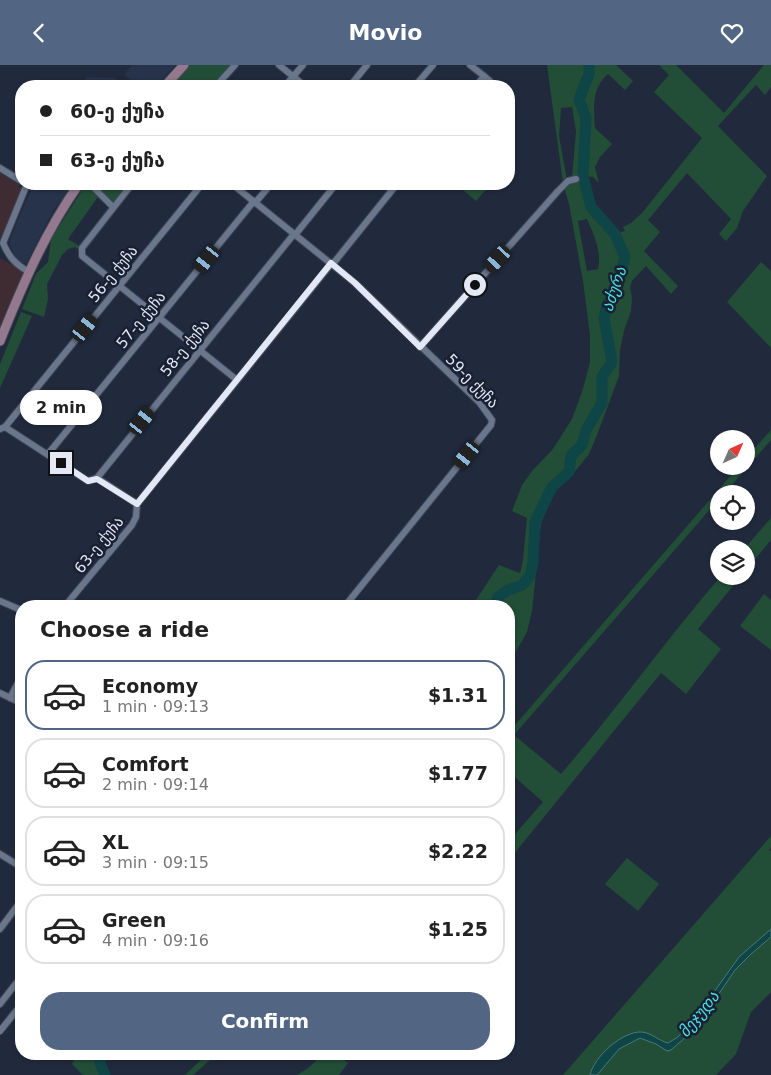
<!DOCTYPE html>
<html lang="en">
<head>
<meta charset="utf-8">
<style>
  :root { --surface:#fff; --page:#f6f6f6; --text:#222; --muted:#767676; --line:#e0e0e0; --accent:#526684 }
  body { margin:0; font-family:"DejaVu Sans","Noto Sans Georgian",sans-serif; background:var(--page); color:var(--text); height:100vh; display:flex; flex-direction:column; font-size:19px; white-space:nowrap }
  * { box-sizing:border-box; margin:0 }
  p { font-size:16px; color:var(--muted) }
  .icon { flex:none; width:28px; height:28px; fill:none; stroke:currentColor; stroke-width:2; stroke-linecap:round; stroke-linejoin:round }
  .map { position:relative; flex:1; overflow:hidden }
  .panel { position:absolute; left:15px; top:535px; width:500px; height:460px; display:flex; flex-direction:column; background:var(--surface); border-radius:20px; box-shadow:0 1px 4px #0004 }
  .panel>* { flex:none }
  .guide { position:absolute; left:15px; top:15px; width:500px; height:110px; border-radius:20px; box-shadow:0 1px 4px #0004; display:grid; align-content:center; height:110px; padding:0 25px; background:var(--surface) }
  .needle { width:32px; rotate:45deg }
  .buttons { position:absolute; left:710px; top:365px; display:grid; gap:10px }
  .buttons a { display:grid; place-items:center; width:45px; height:45px; border-radius:50%; background:var(--surface); box-shadow:0 1px 4px #0004; font-size:25px }
  .end { position:absolute; width:22px; height:22px; margin:-11px; border:6px solid #e2e8f5; background:#111; box-shadow:0 0 0 2px #111 }
  .from { border-radius:50% }
  .bubble { position:absolute; height:35px; border-radius:18px; background:var(--surface); box-shadow:0 1px 4px #0004; font-size:16px; font-weight:800; line-height:35px; text-align:center }
  .car { position:absolute; width:15px; height:30px; margin:-15px -8px; border-radius:6px; box-shadow:0 0 4px 1px #0007; background:linear-gradient(#222 24%,#8ab4d8 0 40%,#222 0 76%,#8ab4d8 0 86%,#222 0) }
  .guide b { display:flex; align-items:center; gap:18px; height:48px; font-size:19px }
  .guide b+b { border-top:1px solid var(--line) }
  .guide i { width:12px; height:12px; background:var(--text) }
  ul { padding:0; list-style:none }
  li { display:flex; align-items:center; gap:15px; height:70px; margin:0 10px 8px; padding:0 15px; border:2px solid var(--line); border-radius:20px }
  li div { flex:1 }
  li b { display:block; font-size:19px }
  li em { font-style:normal; font-weight:800 }
  li.selected { border-color:var(--accent) }
  li>.icon { width:45px; height:45px; stroke-width:1.5 }
  h2 { padding:0 25px; font-size:22px; line-height:60px }
  .primary-button { display:flex; gap:10px; margin-top:auto; padding:10px 25px }
  .primary-button a { flex:1; height:58px; border-radius:20px; background:var(--accent); color:#fff; font-size:20px; font-weight:800; line-height:58px; text-align:center }
  header { display:flex; justify-content:space-between; align-items:center; height:65px; padding:0 25px; background:var(--accent); color:#fff; font-size:22px; font-weight:800 }
  .map>svg:first-child { display:block }
</style>
</head>
<body>
<header><svg class="icon" aria-label="back" viewBox="0 0 24 24"><path d="M15 5l-7 7 7 7"/></svg>Movio<svg class="icon" aria-label="heart" viewBox="0 0 24 24"><path d="M12 20l-8-8c-3-5 5-10 8-4 3-6 11-1 8 4z"/></svg></header>
<div class="map">
<svg width="771" height="1010" viewBox="0 0 771 1010">
  <rect width="100%" height="100%" fill="#212a3d"/>
  <!-- built -->
  <g fill="#27334b">
    <polygon points="132,0 175,0 156,21 139,21 124,10"/>
    <polygon points="86,12 115,13 126,21 82,21"/>
    <polygon points="34,119 75,119 54,144 26,199 17,195 9,178 19,152"/>
  </g>
  <!-- industrial -->
  <g fill="#3f2c32">
    <polygon points="0,108 19,120 24,127 0,175"/>
    <polygon points="0,193 18,203 24,210 0,267"/>
  </g>
  <!-- green -->
  <g fill="#224d36" fill-rule="evenodd">
    <polygon points="188,0 233,0 215,21 170,21"/>
    <polygon points="547,0 587,0 587,9 577,34 584,55 582,112 572,113 576,66 572,42 561,43 559,71 567,115 563,118"/>
    <path d="M592 0H616L633 16 625 25 608 9C591 24 594 42 595 63L612 79 600 92 595 102 599 118 593 112 584 111 588 53 580 34 592 7Z"/>
    <path d="M659 0H676L724 48 764 0H771V22L765 30 756 20 718 61 767 111 743 146 737 163 726 176 719 169 731 154 687 108 648 155 660 167 644 186 678 221 671 229 646 201 632 216 630 222 632 233 631 246 624 266 620 285 619 311 597 370 589 389 572 410 559 421 549 436 541 459 532 546 527 567 509 599V541H472L499 500 520 508 523 495 527 453 512 446 522 420 532 406 553 384 572 354 583 324 590 297V270L583 216 569 139 564 122 569 118 583 114 591 142 615 169 625 166 623 162 631 158 642 148 702 73 654 27 669 10ZM587 154C594 170 602 187 598 204L587 206 578 156Z"/>
    <polygon points="86,119 90,119 100,129 68,174 81,182 79,185 75,182 68,184 62,190 47,219 48,234 44,252 22,244 36,209 48,197 51,174"/>
    <polygon points="93,119 129,119 113,138"/>
    <polygon points="456,119 491,119 476,136"/>
    <polygon points="761,197 771,206 771,283 727,237"/>
    <polygon points="21,247 32,251 0,323 0,299"/>
    <path d="M771 365V375L724 429H719V434L514 670 561 709C616 645 665 576 721 511H741L698 564 721 584 686 629 661 608 509 795V776L543 737 509 707V667L739 401H746V393Z"/>
    <polygon points="771,453 771,475 746,505 746,484 744,484"/>
    <polygon points="764,529 771,535 771,585 740,561"/>
    <polygon points="771,771 771,782 769,785 771,786 771,927 751,947 736,989 716,1010 563,1010"/>
    <polygon points="627,793 659,819 638,846 605,819"/>
    <polygon points="77,989 102,989 100,998 105,1010 83,1010 72,999"/>
    <polygon points="207,989 217,989 193,1010 185,1010"/>
    <polygon points="324,989 349,989 344,995 348,998 339,1010 297,1010 308,1003"/>
  </g>
  <!-- water -->
  <path fill="#0e4546" stroke="#4e767a" d="M771 864V872L751 889 735 905 695 964 671 985 667 986 656 979 640 973 619 984 597 1010H590C594 992 622 966 642 967 652 968 659 976 668 978L678 972 689 959 709 934 739 892Z"/>
  <g fill="none" stroke-linecap="round" stroke-linejoin="round">
    <!-- river -->
    <g stroke="#0e4546" stroke-width="11">
      <polyline points="495,541 498,532 508,525 522,520 530,511 533,498 535,457 552,422 569,407 571,391 582,380 586,365 602,338 602,312 612,297 604,253 607,240 618,220 625,192 615,169 591,142 583,111 586,53 579,34 589,9 589,0"/>
      <polyline points="102,989 100,998 105,1010"/>
    </g>
    <!-- minor casing -->
    <g stroke="#3f4655" stroke-width="8">
      <g id="minor">
        <polyline points="279,0 305,21"/>
        <polyline points="470,0 484,11"/>
        <polyline points="216,21 235,0"/>
        <polyline points="285,21 303,0"/>
        <polyline points="350,21 367,0"/>
        <polyline points="415,21 433,0"/>
        <polyline points="476,21 484,11 490,16"/>
        <polyline points="0,103 21,116"/>
        <path d="M26 119H27L3 178C9 192 15 199 29 207"/>
        <polyline points="90,119 113,142"/>
        <polyline points="132,119 82,183 82,191 237,315"/>
        <polyline points="232,119 355,218 479,337 492,355 491,360 345,541"/>
        <polyline points="255,138 271,119"/>
        <polyline points="295,170 336,119"/>
        <polyline points="332,200 397,119"/>
        <polyline points="420,282 558,126 568,116 576,114"/>
        <polyline points="5,362 202,119"/>
        <polyline points="0,364 5,362 88,416 97,413"/>
        <polyline points="48,389 254,136"/>
        <polyline points="97,413 294,169"/>
        <polyline points="97,413 137,439"/>
        <polyline points="137,439 331,199"/>
        <polyline points="0,536 21,545"/>
        <polyline points="65,541 132,460 136,452 137,439"/>
        <polyline points="0,628 21,638"/>
        <polyline points="10,633 21,612"/>
        <polyline points="0,789 21,802"/>
        <polyline points="0,864 21,836"/>
        <polyline points="0,939 21,912"/>
        <polyline points="0,966 21,940"/>
      </g>
    </g>
    <!-- secondary casing -->
    <g stroke="#3f4655" stroke-width="11">
      <g id="secondary">
        <polyline points="165,21 184,0"/>
        <path d="M0 276C22 221 45 167 79 119"/>
      </g>
    </g>
    <!-- minor -->
    <use href="#minor" stroke="#6a768b" stroke-width="6"/>
    <!-- secondary -->
    <use href="#secondary" stroke="#94798e" stroke-width="9"/>
  </g>
  <g fill="none" stroke-linecap="round" stroke-linejoin="round">
    <!-- route -->
    <polyline stroke="#e2e8f5" stroke-width="6" points="61,398 88,416 97,414 137,439 331,198 355,218 420,282 475,220"/>
  </g>
  <g text-anchor="middle" dominant-baseline="central" stroke-width="5" stroke-linejoin="round" paint-order="stroke">
    <!-- street labels -->
    <g font-size="15" fill="#e2e8f5" stroke="#182132">
      <text transform="translate(113 209) rotate(-51)">56-ე ქუჩა</text>
      <text transform="translate(141 255) rotate(-51)">57-ე ქუჩა</text>
      <text transform="translate(185 283) rotate(-51)">58-ე ქუჩა</text>
      <text transform="translate(472 316) rotate(46)">59-ე ქუჩა</text>
      <text transform="translate(99 480) rotate(-51)">63-ე ქუჩა</text>
    </g>
    <!-- water labels -->
    <g font-size="16" font-style="italic" fill="#4cdedf" stroke="#182132">
      <text transform="translate(614 224) rotate(-71)">აძურა</text>
      <text transform="translate(699 949) rotate(-51)">მეჯუდა</text>
    </g>
  </g>
</svg>
<div class="buttons">
<a><svg class="needle" viewBox="-14 -14 28 28"><path d="M0-13l5 13h-10z" fill="#e53935"/><path d="M0 13l5-13h-10z" fill="#767676"/></svg></a>
<a><svg class="icon" aria-label="locate" viewBox="0 0 24 24"><circle cx="12" cy="12" r="6"/><path d="M12 2v4M12 18v4M2 12h4M18 12h4"/></svg></a>
<a><svg class="icon" aria-label="layers" viewBox="0 0 24 24"><path d="M12 4l9 5-9 5-9-5zM3 14l9 5 9-5"/></svg></a>
</div>
<i class="end from" style="left:475px;top:220px"></i>
<i class="end" style="left:61px;top:398px"></i>
<div class="bubble" style="left:20px;top:325px;width:82px">2 min</div>
<i class="car" style="left:207px;top:194px;rotate:219deg"></i>
<i class="car" style="left:498px;top:194px;rotate:222deg"></i>
<i class="car" style="left:85px;top:263px;rotate:39deg"></i>
<i class="car" style="left:142px;top:356px;rotate:39deg"></i>
<i class="car" style="left:467px;top:390px;rotate:219deg"></i>
<div class="guide">
<b><i class="from"></i>60-ე ქუჩა</b>
<b><i></i>63-ე ქუჩა</b>
</div>
<section class="panel">
<h2>Choose a ride</h2>
<ul>
<li class="selected"><svg class="icon" aria-label="car" viewBox="0 0 24 24"><path d="M5 17H2v-5l4-1 3-4h7l3 4 3 1v5h-3M9 17h6M6 11h13"/><circle cx="7" cy="17" r="2"/><circle cx="17" cy="17" r="2"/></svg><div><b>Economy</b><p>1 min · 09:13</p></div><em>$1.31</em></li>
<li><svg class="icon" aria-label="car" viewBox="0 0 24 24"><path d="M5 17H2v-5l4-1 3-4h7l3 4 3 1v5h-3M9 17h6M6 11h13"/><circle cx="7" cy="17" r="2"/><circle cx="17" cy="17" r="2"/></svg><div><b>Comfort</b><p>2 min · 09:14</p></div><em>$1.77</em></li>
<li><svg class="icon" aria-label="car" viewBox="0 0 24 24"><path d="M5 17H2v-5l4-1 3-4h7l3 4 3 1v5h-3M9 17h6M6 11h13"/><circle cx="7" cy="17" r="2"/><circle cx="17" cy="17" r="2"/></svg><div><b>XL</b><p>3 min · 09:15</p></div><em>$2.22</em></li>
<li><svg class="icon" aria-label="car" viewBox="0 0 24 24"><path d="M5 17H2v-5l4-1 3-4h7l3 4 3 1v5h-3M9 17h6M6 11h13"/><circle cx="7" cy="17" r="2"/><circle cx="17" cy="17" r="2"/></svg><div><b>Green</b><p>4 min · 09:16</p></div><em>$1.25</em></li>
</ul>
<div class="primary-button"><a>Confirm</a></div>
</section>
</div>
</body>
</html>
